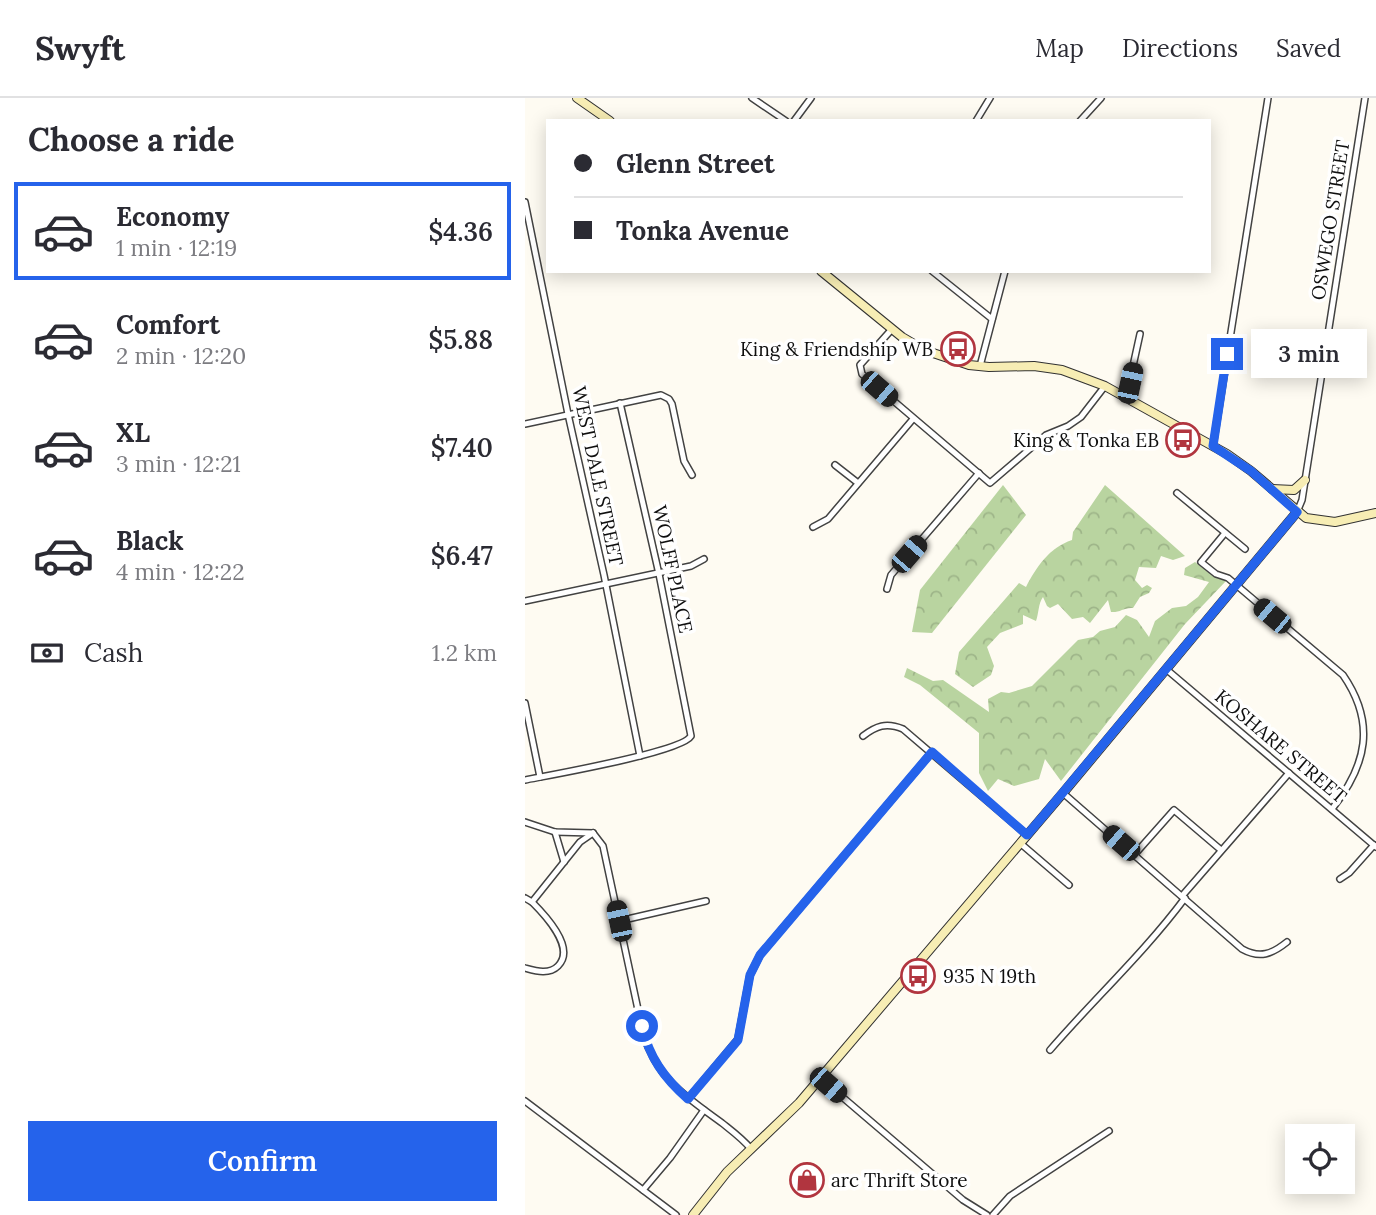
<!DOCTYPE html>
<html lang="en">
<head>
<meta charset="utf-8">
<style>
  :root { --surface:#fff; --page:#f7f7f7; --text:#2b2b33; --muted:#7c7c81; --line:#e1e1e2; --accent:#2563eb }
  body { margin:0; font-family:Lora,serif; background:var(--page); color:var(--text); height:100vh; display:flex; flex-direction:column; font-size:26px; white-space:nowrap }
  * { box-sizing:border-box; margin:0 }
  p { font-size:23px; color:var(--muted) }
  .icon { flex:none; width:38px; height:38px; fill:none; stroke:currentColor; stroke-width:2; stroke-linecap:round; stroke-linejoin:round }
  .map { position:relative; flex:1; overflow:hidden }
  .side { display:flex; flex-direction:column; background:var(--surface); width:525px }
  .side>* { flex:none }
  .guide { position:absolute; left:21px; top:21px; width:665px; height:154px; border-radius:0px; box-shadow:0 4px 18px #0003; display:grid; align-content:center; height:154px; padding:0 28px; background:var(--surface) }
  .tools { position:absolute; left:760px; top:1026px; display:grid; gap:14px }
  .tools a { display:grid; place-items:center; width:70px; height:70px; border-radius:0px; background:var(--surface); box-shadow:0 4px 18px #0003; font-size:35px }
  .end { position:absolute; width:32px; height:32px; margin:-16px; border:9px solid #2563eb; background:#fff; box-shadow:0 0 0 4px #fff }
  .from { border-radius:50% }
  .bubble { position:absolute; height:49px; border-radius:0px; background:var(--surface); box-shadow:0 4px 18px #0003; font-size:23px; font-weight:600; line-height:49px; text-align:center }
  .car { position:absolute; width:21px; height:42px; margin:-21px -10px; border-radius:9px; box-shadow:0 0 5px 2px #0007; background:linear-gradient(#222 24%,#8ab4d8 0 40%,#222 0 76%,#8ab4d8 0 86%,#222 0) }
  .guide b { display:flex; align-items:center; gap:24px; height:66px; font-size:26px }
  .guide b+b { border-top:2px solid var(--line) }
  .guide i { width:18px; height:18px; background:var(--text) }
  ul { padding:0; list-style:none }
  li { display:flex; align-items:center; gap:21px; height:98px; margin:0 14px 10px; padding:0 14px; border:4px solid transparent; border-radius:0px }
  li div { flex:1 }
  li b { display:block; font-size:26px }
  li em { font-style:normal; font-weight:600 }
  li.current { border-color:var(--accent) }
  li>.icon { width:63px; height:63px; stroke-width:1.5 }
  h2 { padding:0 28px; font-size:32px; line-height:84px }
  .pay { display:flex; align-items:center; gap:18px; height:77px; padding:0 28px; font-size:26px }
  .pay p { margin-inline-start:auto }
  .primary-button { display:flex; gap:14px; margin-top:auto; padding:14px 28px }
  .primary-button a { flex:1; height:80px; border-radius:0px; background:var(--accent); color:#fff; font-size:28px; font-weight:600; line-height:80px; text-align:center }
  header { display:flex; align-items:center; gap:42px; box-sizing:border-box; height:98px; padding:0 35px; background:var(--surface); border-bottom:2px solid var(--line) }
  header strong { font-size:33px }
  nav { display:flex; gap:38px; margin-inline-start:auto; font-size:24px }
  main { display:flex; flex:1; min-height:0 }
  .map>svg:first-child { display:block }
</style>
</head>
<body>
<header>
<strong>Swyft</strong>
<nav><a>Map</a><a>Directions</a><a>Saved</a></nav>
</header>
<main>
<section class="side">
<h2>Choose a ride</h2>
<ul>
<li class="current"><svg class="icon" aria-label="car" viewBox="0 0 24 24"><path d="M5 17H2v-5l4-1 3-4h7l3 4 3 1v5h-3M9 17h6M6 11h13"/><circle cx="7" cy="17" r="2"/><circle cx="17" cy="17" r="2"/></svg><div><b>Economy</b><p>1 min · 12:19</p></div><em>$4.36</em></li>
<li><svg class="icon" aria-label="car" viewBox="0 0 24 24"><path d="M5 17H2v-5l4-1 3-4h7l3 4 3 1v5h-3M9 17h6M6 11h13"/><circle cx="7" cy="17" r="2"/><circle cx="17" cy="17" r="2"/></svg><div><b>Comfort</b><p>2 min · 12:20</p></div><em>$5.88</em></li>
<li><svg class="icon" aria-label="car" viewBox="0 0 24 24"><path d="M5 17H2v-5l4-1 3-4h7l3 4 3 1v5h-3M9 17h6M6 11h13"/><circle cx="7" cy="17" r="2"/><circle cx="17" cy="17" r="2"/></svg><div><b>XL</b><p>3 min · 12:21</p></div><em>$7.40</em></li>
<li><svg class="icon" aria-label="car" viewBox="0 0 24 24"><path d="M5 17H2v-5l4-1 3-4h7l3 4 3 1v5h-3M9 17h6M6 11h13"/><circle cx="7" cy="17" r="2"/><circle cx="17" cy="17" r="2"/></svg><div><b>Black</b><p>4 min · 12:22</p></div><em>$6.47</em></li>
</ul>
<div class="pay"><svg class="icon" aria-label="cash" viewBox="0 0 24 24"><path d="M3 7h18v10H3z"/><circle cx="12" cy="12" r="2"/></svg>Cash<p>1.2 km</p></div>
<div class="primary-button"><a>Confirm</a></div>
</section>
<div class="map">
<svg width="851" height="1117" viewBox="0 0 851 1117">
  <defs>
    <pattern id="forest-crowns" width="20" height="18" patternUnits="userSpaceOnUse" patternTransform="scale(1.75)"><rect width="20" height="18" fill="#b9d4a0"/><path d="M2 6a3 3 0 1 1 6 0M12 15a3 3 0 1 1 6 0" fill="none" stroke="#9eb589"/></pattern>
  </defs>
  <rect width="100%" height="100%" fill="#fefbf2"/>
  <!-- forest -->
  <g fill="url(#forest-crowns)">
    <polygon points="478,387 501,417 407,535 387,534 395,492"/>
    <path d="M580 387 660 458 648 462 636 458 631 470 614 469 610 482 617 490 622 487 627 490 624 495 615 499 608 510C600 509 594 515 586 514L583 502 565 525 558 519 547 521 533 506 525 510 522 508 518 499C513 506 514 515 511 523L498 517V526L475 535 462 549 469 568 466 577 448 589 430 576 434 554 494 485 501 489C512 468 524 450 547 442L548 434Z"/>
    <polygon points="670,464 689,479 701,483 660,526 536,683 520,661 514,681 489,688 473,681 463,693 454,675 454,635 395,587 379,579 382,570 408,583 418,582 464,614 463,601 476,594 484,595 507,588 553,542 568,539 575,533 590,529 601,517 612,522 624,539 630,523 647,510 661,508 673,499 684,484 659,477 660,470"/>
  </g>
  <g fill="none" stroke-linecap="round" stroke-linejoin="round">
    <!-- street casing -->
    <g stroke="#424242" stroke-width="8">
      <g id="street">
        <polyline points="227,0 261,23"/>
        <polyline points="269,23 286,0"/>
        <polyline points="451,23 465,0"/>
        <polyline points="555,23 576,0"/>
        <polyline points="0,104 43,316 79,477 115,658"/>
        <polyline points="407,173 467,221"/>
        <polyline points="367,231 335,267 337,276 465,385 521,337 543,328 556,319 580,288"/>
        <polyline points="455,268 480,173"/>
        <polyline points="601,300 615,236"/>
        <polyline points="0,326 136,297 144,301 147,306 159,363 167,377"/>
        <polyline points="688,348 743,0"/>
        <polyline points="310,367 333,385"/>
        <polyline points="652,395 720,451"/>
        <polyline points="772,414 777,402 840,0"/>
        <polyline points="288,429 303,421 388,321"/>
        <path d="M700 435 676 464 691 476 703 480 818 577C851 625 842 667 807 711"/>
        <polyline points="362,491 366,477 454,375"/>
        <polyline points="0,503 166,468 179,461"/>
        <polyline points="641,571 851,749"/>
        <polyline points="0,605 15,679"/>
        <path d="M338 638C351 628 361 624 378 631L502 737"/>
        <path d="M0 682C25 677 157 654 166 638L134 476 95 305"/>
        <path d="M538 695 717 851C735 861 747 856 762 844"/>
        <polyline points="0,724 30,734 68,735"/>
        <polyline points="30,734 39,764"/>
        <path d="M68 735 78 748 118 935C132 981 160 998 197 1025 207 1033 218 1041 226 1051"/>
        <polyline points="495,745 544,787"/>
        <polyline points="610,756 649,712 696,752"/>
        <polyline points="815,781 824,775 849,747"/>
        <polyline points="657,798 764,675"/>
        <polyline points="0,800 7,804 55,744 68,735"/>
        <polyline points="94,823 181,803"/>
        <path d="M0 870C11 873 24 877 33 868 51 850 20 817 7 804"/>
        <path d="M525 952C569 901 619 855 660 800"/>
        <polyline points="295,980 438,1102 462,1117"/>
        <polyline points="163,1001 213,941 225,877 235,857 407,654"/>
        <polyline points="0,1003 151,1117"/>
        <polyline points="118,1092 145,1060 179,1012"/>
        <polyline points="468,1117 485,1098 584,1033"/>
      </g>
    </g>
    <!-- secondary casing -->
    <g stroke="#313131" stroke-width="10">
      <g id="secondary">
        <polyline points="52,0 85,23"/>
        <polyline points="296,173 377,239 399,252 444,267 464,269 509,268 537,272 580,288 702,356 726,373 781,420 810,424 851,415"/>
        <polyline points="747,391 769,392 780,382"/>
        <polyline points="168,1117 202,1074 274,1005 538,695 772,414"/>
      </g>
    </g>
    <!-- street -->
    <use href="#street" stroke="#fff" stroke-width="5"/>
    <!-- secondary -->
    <use href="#secondary" stroke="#f7edb4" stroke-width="8"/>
  </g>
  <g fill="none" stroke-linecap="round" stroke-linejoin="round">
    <!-- route -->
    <path stroke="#2563eb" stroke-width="9" d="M117 928C124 959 139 980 163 1001L213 942 225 877 235 857 407 654 502 737 520 716 772 414 726 373 688 348 702 256"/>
  </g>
  <!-- icons -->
  <defs>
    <g id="bus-ring" transform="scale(1.75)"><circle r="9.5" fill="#fff" stroke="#b1353f" stroke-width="1.5"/><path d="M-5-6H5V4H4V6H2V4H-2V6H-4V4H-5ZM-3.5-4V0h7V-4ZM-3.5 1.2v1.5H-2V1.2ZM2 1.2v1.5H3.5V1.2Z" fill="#b1353f"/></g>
    <g id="shop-ring" transform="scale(1.75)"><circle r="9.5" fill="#fff" stroke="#b1353f" stroke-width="1.5"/><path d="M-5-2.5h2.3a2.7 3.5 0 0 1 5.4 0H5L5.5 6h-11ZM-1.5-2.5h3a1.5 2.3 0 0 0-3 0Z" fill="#b1353f"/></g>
  </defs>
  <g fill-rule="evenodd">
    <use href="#bus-ring" x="433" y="251"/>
    <use href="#bus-ring" x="658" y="342"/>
    <use href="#bus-ring" x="393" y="878"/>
    <use href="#shop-ring" x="282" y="1082"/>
  </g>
  <g text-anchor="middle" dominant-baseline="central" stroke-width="7" stroke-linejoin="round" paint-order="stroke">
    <!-- street labels -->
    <g font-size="19" fill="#0f0f0f" stroke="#fff">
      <text transform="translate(805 122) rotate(-81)">OSWEGO STREET</text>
      <text transform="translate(73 378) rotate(78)">WEST DALE STREET</text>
      <text transform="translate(148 471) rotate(78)">WOLFF PLACE</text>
      <text transform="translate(756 648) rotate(40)">KOSHARE STREET</text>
    </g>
    <!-- poi labels -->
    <g font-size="19" fill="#0f0f0f" stroke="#fff" text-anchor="end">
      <text x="408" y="251">King &amp; Friendship WB</text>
      <text x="634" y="342">King &amp; Tonka EB</text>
      <text x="418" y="878" text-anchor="start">935 N 19th</text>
      <text x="306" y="1082" text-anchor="start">arc Thrift Store</text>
    </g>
  </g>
</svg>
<div class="tools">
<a><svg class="icon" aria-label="locate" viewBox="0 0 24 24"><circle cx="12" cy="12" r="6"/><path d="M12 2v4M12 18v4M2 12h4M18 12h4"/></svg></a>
</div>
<i class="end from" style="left:117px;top:928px"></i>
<i class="end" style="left:702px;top:256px"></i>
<div class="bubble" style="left:726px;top:231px;width:116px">3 min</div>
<i class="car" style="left:605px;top:285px;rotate:12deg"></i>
<i class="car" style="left:354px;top:291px;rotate:131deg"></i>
<i class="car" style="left:384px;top:456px;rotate:41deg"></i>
<i class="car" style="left:747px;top:518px;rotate:310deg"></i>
<i class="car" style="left:596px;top:745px;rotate:311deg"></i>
<i class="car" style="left:94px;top:823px;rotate:348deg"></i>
<i class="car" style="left:303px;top:987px;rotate:131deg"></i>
<div class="guide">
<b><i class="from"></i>Glenn Street</b>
<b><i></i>Tonka Avenue</b>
</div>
</div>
</main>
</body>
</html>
